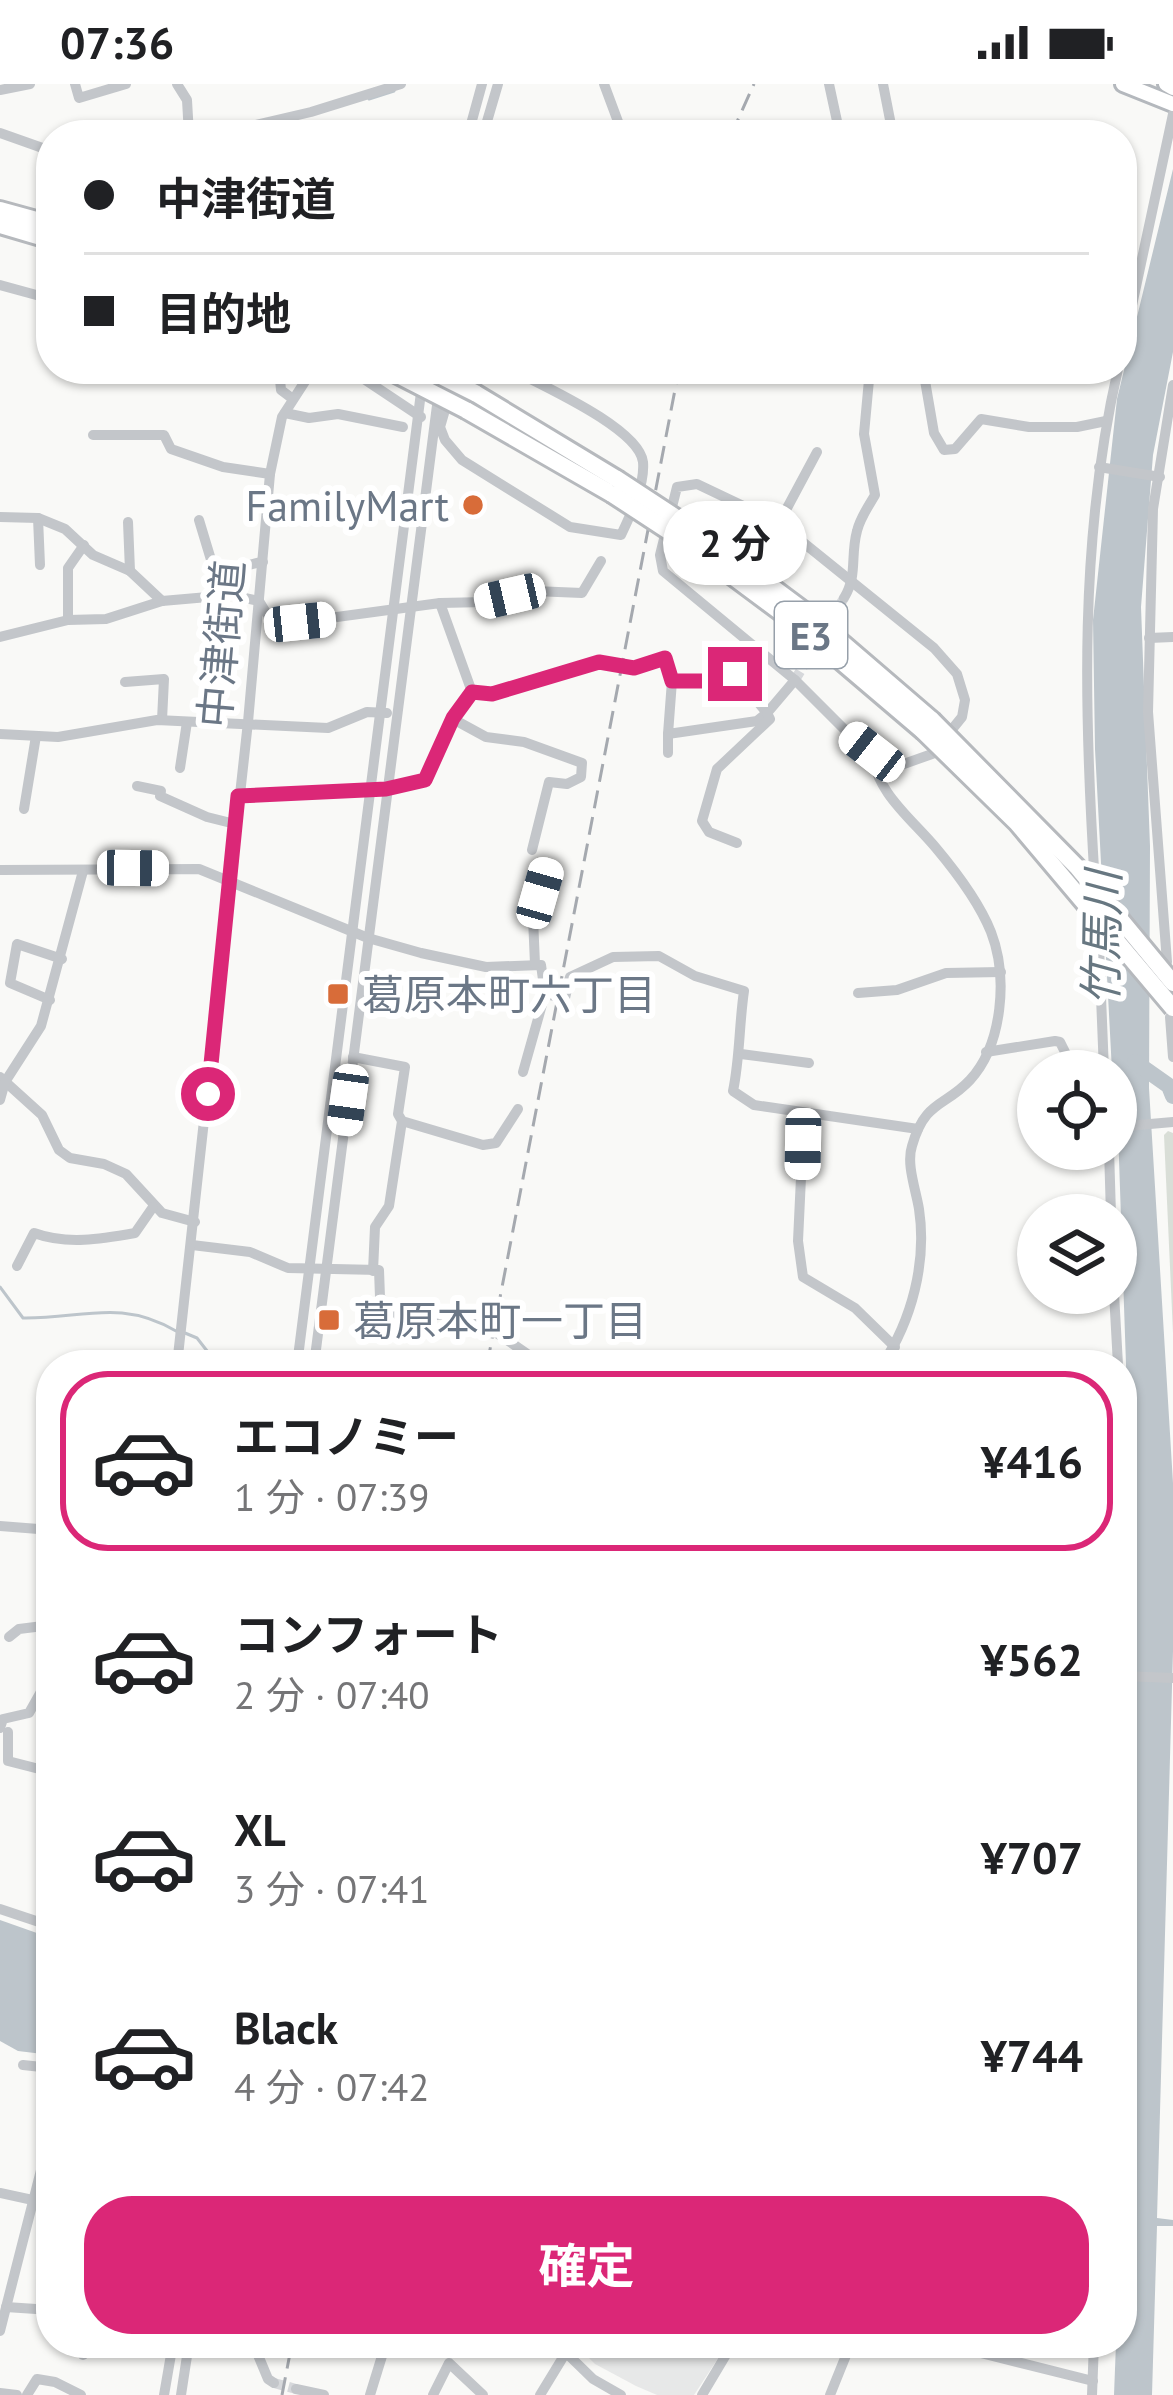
<!DOCTYPE html>
<html lang="ja">
<head>
<meta charset="utf-8">
<style>
  :root { --surface:#fff; --page:#f6f6f6; --text:#202124; --muted:#757577; --line:#e0e0e0; --accent:#db2777 }
  body { margin:0; font-family:"PT Sans","Noto Sans JP",sans-serif; background:var(--page); color:var(--text); height:100vh; display:flex; flex-direction:column; font-size:45px; white-space:nowrap }
  * { box-sizing:border-box; margin:0 }
  p { font-size:39px; color:var(--muted) }
  .icon { flex:none; width:66px; height:66px; fill:none; stroke:currentColor; stroke-width:2; stroke-linecap:round; stroke-linejoin:round }
  .map { position:relative; flex:1; overflow:hidden }
  .side { position:absolute; left:36px; top:1266px; width:1101px; height:1008px; display:flex; flex-direction:column; background:var(--surface); border-radius:48px; box-shadow:0 3px 9px #0004 }
  .side>* { flex:none }
  .banner { position:absolute; left:36px; top:36px; width:1101px; height:264px; border-radius:48px; box-shadow:0 3px 9px #0004; display:grid; align-content:center; height:264px; padding:0 48px; background:var(--surface) }
  .fabs { position:absolute; left:1017px; top:966px; display:grid; gap:24px }
  .fabs a { display:grid; place-items:center; width:120px; height:120px; border-radius:50%; background:var(--surface); box-shadow:0 3px 9px #0004; font-size:60px }
  .end { position:absolute; width:54px; height:54px; margin:-27px; border:15px solid #db2777; background:#fff; box-shadow:0 0 0 6px #fff }
  .from { border-radius:50% }
  .bubble { position:absolute; height:84px; border-radius:42px; background:var(--surface); box-shadow:0 3px 9px #0004; font-size:39px; font-weight:700; line-height:84px; text-align:center }
  .car { position:absolute; width:36px; height:72px; margin:-36px -18px; border-radius:15px; box-shadow:0 0 9px 3px #0007; background:linear-gradient(#fff 24%,#345 0 40%,#fff 0 76%,#345 0 86%,#fff 0) }
  .banner b { display:flex; align-items:center; gap:42px; height:114px; font-size:45px }
  .banner b+b { border-top:3px solid var(--line) }
  .banner i { width:30px; height:30px; background:var(--text) }
  ul { padding:21px 0 0; list-style:none }
  li { display:flex; align-items:center; gap:36px; height:180px; margin:0 24px 18px; padding:0 24px; border:6px solid transparent; border-radius:48px }
  li div { flex:1 }
  li b { display:block; font-size:45px }
  li em { font-style:normal; font-weight:700 }
  li.selected { border-color:var(--accent) }
  li>.icon { width:108px; height:108px; stroke-width:1.5 }
  .action { display:flex; gap:24px; margin-top:auto; padding:24px 48px }
  .action a { flex:1; height:138px; border-radius:48px; background:var(--accent); color:#fff; font-size:48px; font-weight:700; line-height:138px; text-align:center }
  .status { display:flex; justify-content:space-between; align-items:center; height:84px; padding:0 60px; background:var(--surface); direction:ltr }
  .status svg { height:33px; fill:currentColor }
  .map>svg:first-child { display:block }
</style>
</head>
<body>
<div class="status"><b>07:36</b><svg viewBox="0 0 49 12"><path d="M0 12V9h3v3zM5 12V6h3v6zM10 12V3h3v9zM15 12V0h3v12zM26 1h20v11H26zM47 4h2v5h-2z"/></svg></div>
<div class="map">
<svg width="1173" height="2311" viewBox="0 0 1173 2311">
  <rect width="100%" height="100%" fill="#f9f9f7"/>
  <!-- built -->
  <polygon fill="#e7e8e8" points="574,2259 728,2259 694,2311 657,2311 636,2302 595,2280"/>
  <!-- green -->
  <polygon fill="#d9ded7" points="1168,1047 1173,1049 1173,1249 1164,1051"/>
  <!-- water -->
  <g fill="#bdc5cb">
    <polygon points="1173,85 1173,268 1153,371 1141,523 1150,762 1149,1004 1173,1399 1173,1567 1157,2134 1173,2136 1173,2142 1157,2142 1152,2311 1114,2311 1116,2259 1122,2259 1122,2046 1135,1545 1116,987 1112,987 1095,665 1093,536 1117,315"/>
    <polygon points="0,1836 51,1854 51,1971 18,1967 0,1957"/>
  </g>
  <g fill="none" stroke-linecap="round" stroke-linejoin="round">
    <!-- stream -->
    <g stroke="#bdc5cb" stroke-width="3">
      <polyline points="369,15 394,7"/>
      <polyline points="236,51 297,37"/>
      <path d="M0 1203 23 1234C81 1235 120 1214 176 1247"/>
      <polyline points="185,1249 197,1254 218,1281"/>
    </g>
    <!-- river -->
    <polyline stroke="#bdc5cb" stroke-width="16" points="1135,978 1169,1002 1173,1012"/>
    <!-- minor-tunnel -->
    <g stroke="#d6d8db" stroke-width="10" stroke-dasharray="10 5" stroke-linecap="butt">
      <polyline points="795,596 844,514"/>
      <polyline points="274,2299 296,2305"/>
    </g>
    <!-- major casing -->
    <g stroke="#b4b8bd" stroke-width="20">
      <g id="major">
        <polyline points="1123,0 1173,20"/>
        <polyline points="1166,0 1173,4"/>
      </g>
    </g>
    <!-- highway casing -->
    <g stroke="#b6b9bd" stroke-width="22">
      <g id="highway">
        <polyline points="0,126 51,140"/>
        <polyline points="0,141 51,156"/>
        <polyline points="475,309 617,395"/>
        <polyline points="466,326 612,410"/>
        <polyline points="698,448 811,532 932,636"/>
        <polyline points="693,463 802,544 923,647"/>
      </g>
    </g>
    <!-- minor -->
    <g stroke="#c3c6ca" stroke-width="10">
      <polyline points="75,0 79,14 126,0"/>
      <polyline points="177,0 187,16 189,51"/>
      <polyline points="604,0 623,51"/>
      <polyline points="829,0 840,51"/>
      <polyline points="883,0 893,51"/>
      <polyline points="0,6 30,0"/>
      <polyline points="0,49 51,67"/>
      <polyline points="138,51 160,48 169,51"/>
      <polyline points="213,51 311,28 401,0"/>
      <polyline points="468,51 482,0"/>
      <polyline points="483,51 498,0"/>
      <polyline points="0,201 51,215"/>
      <polyline points="1122,268 1173,30"/>
      <polyline points="279,285 281,306 293,315"/>
      <polyline points="349,285 421,333"/>
      <path d="M462 285 453 298 440 343 445 356 462 376 570 443 621 451C631 430 645 401 643 378 639 344 541 301 511 285"/>
      <polyline points="923,285 934,349 944,366 955,365 981,335 1029,343 1077,343 1106,337"/>
      <polyline points="285,329 309,334 338,330 403,343"/>
      <polyline points="93,351 164,351 171,365 223,383 270,390"/>
      <polyline points="1099,383 1160,393"/>
      <polygon points="697,400 779,439 934,564 957,590 965,616 962,633 932,670 901,681 872,668 849,650 795,596 663,487 660,471 677,403"/>
      <polyline points="0,433 38,434 65,445 93,471 130,487 162,517"/>
      <polyline points="38,434 40,481"/>
      <path d="M199 436 215 489C238 489 243 480 263 478"/>
      <polyline points="128,438 130,487"/>
      <polyline points="779,439 817,368"/>
      <path d="M844 514C858 491 850 473 857 447 860 434 868 423 875 411L864 350 870 285"/>
      <polyline points="440,519 486,518 534,507 582,509 601,477"/>
      <polyline points="68,536 68,484 84,461"/>
      <polyline points="0,553 68,536 106,535 162,517 231,511 259,517 267,530 300,538 440,519 472,608"/>
      <polyline points="1149,554 1173,553"/>
      <polyline points="634,583 665,574 672,597 713,597 735,590 767,629 795,596"/>
      <polyline points="672,597 668,650 757,637 767,629"/>
      <polyline points="125,598 164,595 162,636"/>
      <polyline points="453,635 486,653 524,658 582,679 581,693 567,700 549,698 532,766"/>
      <polyline points="0,650 58,653 157,636 328,644 367,628 387,629"/>
      <path d="M872 668C876 709 911 734 936 764 957 789 979 818 991 848 1008 892 1003 960 970 996 945 1023 925 1016 912 1062 906 1080 916 1106 919 1125 927 1178 912 1236 882 1281"/>
      <polyline points="668,669 668,650"/>
      <polyline points="180,684 187,638"/>
      <polyline points="137,702 161,707 160,712 207,733 235,740"/>
      <polyline points="238,712 386,705 425,696 453,635 472,608 492,610 599,577"/>
      <polyline points="24,725 36,652"/>
      <polyline points="737,759 709,748 702,737 717,685 770,635 767,629"/>
      <path d="M0 786 199 785 368 854 421 869 486 883 541 881 545 910 565 914 570 893 613 873 659 872 695 892 744 907C739 941 740 973 733 1007L754 1021 918 1045"/>
      <path d="M1095 801C1084 628 1079 455 1118 285"/>
      <polyline points="1098,838 1104,987"/>
      <polyline points="1167,878 1148,628 1153,425 1173,301"/>
      <polyline points="535,880 533,834 547,784"/>
      <polyline points="858,909 897,906 946,889 1001,888"/>
      <polyline points="50,916 10,899 17,860 62,875"/>
      <polyline points="1170,933 1173,973"/>
      <polyline points="986,968 1055,957 1060,958 1072,982 1104,985"/>
      <polyline points="741,970 809,979"/>
      <polyline points="353,973 405,983 398,1030 402,1037 389,1122 375,1143 373,1187"/>
      <polyline points="523,988 545,910"/>
      <polyline points="0,993 42,1031 59,1066 70,1074 104,1080 126,1090 162,1129 195,1138"/>
      <polyline points="0,1016 5,998 41,942 83,787"/>
      <polyline points="804,1030 798,1157 803,1193 855,1224 895,1263"/>
      <polyline points="402,1037 483,1061 496,1059 518,1025"/>
      <polyline points="1116,1043 1173,1038"/>
      <polyline points="1109,1065 1111,1131"/>
      <path d="M192 1161 250 1168 288 1184 379 1186 380 1213 405 1238C421 1235 439 1228 455 1230 477 1231 518 1265 541 1279"/>
      <path d="M17 1182 34 1149C67 1161 101 1155 135 1149L153 1123"/>
      <polyline points="1114,1209 1118,1281"/>
      <polyline points="177,1281 248,638 270,390 282,333 313,285"/>
      <polyline points="297,1281 424,285"/>
      <polyline points="314,1281 439,306"/>
      <polyline points="1122,1373 1129,1501 1127,1580 1122,1590"/>
      <polyline points="0,1442 51,1446"/>
      <polyline points="9,1553 19,1545 51,1541"/>
      <polyline points="1122,1592 1173,1594"/>
      <polyline points="0,1644 3,1635 29,1629 42,1606 51,1602"/>
      <polyline points="8,1648 8,1677 51,1688"/>
      <polyline points="0,1825 51,1842"/>
      <polyline points="23,1981 51,1984"/>
      <polyline points="0,2109 51,2120"/>
      <polyline points="6,2223 51,2226"/>
      <polyline points="0,2247 51,2047"/>
      <polyline points="253,2259 268,2295 274,2299"/>
      <polyline points="556,2259 593,2295 621,2311"/>
      <polyline points="941,2259 1093,2297"/>
      <polyline points="83,2271 88,2259"/>
      <polyline points="296,2305 324,2311"/>
      <polyline points="0,2309 17,2311"/>
      <polyline points="27,2311 37,2295 55,2298 81,2311"/>
      <polyline points="164,2311 173,2259"/>
      <polyline points="181,2311 189,2259"/>
      <polyline points="370,2311 386,2259"/>
      <polyline points="433,2311 449,2279 483,2311"/>
      <polyline points="540,2311 565,2270"/>
      <polyline points="702,2311 733,2259"/>
      <polyline points="830,2311 851,2259"/>
      <polyline points="1092,2311 1094,2259"/>
    </g>
    <!-- major -->
    <use href="#major" stroke="#fff" stroke-width="14"/>
    <!-- highway -->
    <use href="#highway" stroke="#fff" stroke-width="16"/>
    <!-- rail -->
    <g stroke="#a5a9af" stroke-width="3" stroke-dasharray="18 9" stroke-linecap="butt">
      <polyline points="731,51 754,0"/>
      <polyline points="487,1281 679,285"/>
      <polyline points="282,2311 292,2259"/>
    </g>
    <!-- highway-bridge casing -->
    <g stroke="#b6b9bd" stroke-width="22" stroke-linecap="butt">
      <g id="highway-bridge">
        <polyline points="386,285 466,326"/>
        <polyline points="427,285 475,309"/>
        <polyline points="617,395 698,448"/>
        <polyline points="612,410 693,463"/>
        <polyline points="932,636 1077,783 1173,899"/>
        <polyline points="923,647 1017,739 1173,924"/>
      </g>
    </g>
    <!-- minor-bridge -->
    <polyline stroke="#c3c6ca" stroke-width="10" points="599,577 634,583"/>
    <!-- highway-bridge -->
    <use href="#highway-bridge" stroke="#fff" stroke-width="16"/>
  </g>
  <g fill="none" stroke-linecap="round" stroke-linejoin="round">
    <!-- route -->
    <polyline stroke="#db2777" stroke-width="15" points="208,1010 238,712 386,705 425,696 453,634 472,608 492,610 599,578 634,584 665,574 672,597 713,597 735,590"/>
  </g>
  <!-- markers -->
  <g fill="#d86c39" stroke="#fff" stroke-width="4.5">
    <circle cx="473" cy="421" r="12"/>
    <rect x="326" y="898" width="24" height="24" rx="6"/>
    <rect x="317" y="1224" width="24" height="24" rx="6"/>
  </g>
  <g text-anchor="middle" dominant-baseline="central" stroke-width="12" stroke-linejoin="round" paint-order="stroke">
    <!-- shield labels -->
    <rect fill="#fff" stroke="#97a0aa" stroke-width="3" x="775" y="518" width="72" height="66" rx="9"/>
    <g font-size="39" font-weight="bold" fill="#6b7786">
      <text x="811" y="551">E3</text>
    </g>
    <!-- poi labels -->
    <g font-size="42" fill="#6b7786" stroke="#fff" text-anchor="start">
      <text x="449" y="421" text-anchor="end">FamilyMart</text>
      <text x="362" y="910">葛原本町六丁目</text>
      <text x="353" y="1236">葛原本町一丁目</text>
    </g>
    <!-- street labels -->
    <g font-size="42" fill="#6b7786" stroke="#fff">
      <text transform="translate(221 560) rotate(-85)">中津街道</text>
    </g>
    <!-- water labels -->
    <g font-size="45" font-style="italic" fill="#677781" stroke="#fff">
      <text transform="translate(1101 854) rotate(-89)">竹馬川</text>
    </g>
  </g>
</svg>
<div class="fabs">
<a><svg class="icon" aria-label="locate" viewBox="0 0 24 24"><circle cx="12" cy="12" r="6"/><path d="M12 2v4M12 18v4M2 12h4M18 12h4"/></svg></a>
<a><svg class="icon" aria-label="layers" viewBox="0 0 24 24"><path d="M12 4l9 5-9 5-9-5zM3 14l9 5 9-5"/></svg></a>
</div>
<i class="end from" style="left:208px;top:1010px"></i>
<i class="end" style="left:735px;top:590px"></i>
<div class="bubble" style="left:663px;top:417px;width:144px">2 分</div>
<i class="car" style="left:510px;top:512px;rotate:257deg"></i>
<i class="car" style="left:300px;top:538px;rotate:84deg"></i>
<i class="car" style="left:872px;top:668px;rotate:308deg"></i>
<i class="car" style="left:133px;top:784px;rotate:91deg"></i>
<i class="car" style="left:540px;top:809px;rotate:16deg"></i>
<i class="car" style="left:348px;top:1016px;rotate:188deg"></i>
<i class="car" style="left:803px;top:1060px;rotate:181deg"></i>
<div class="banner">
<b><i class="from"></i>中津街道</b>
<b><i></i>目的地</b>
</div>
<section class="side">
<ul>
<li class="selected"><svg class="icon" aria-label="car" viewBox="0 0 24 24"><path d="M5 17H2v-5l4-1 3-4h7l3 4 3 1v5h-3M9 17h6M6 11h13"/><circle cx="7" cy="17" r="2"/><circle cx="17" cy="17" r="2"/></svg><div><b>エコノミー</b><p>1 分 · 07:39</p></div><em>¥416</em></li>
<li><svg class="icon" aria-label="car" viewBox="0 0 24 24"><path d="M5 17H2v-5l4-1 3-4h7l3 4 3 1v5h-3M9 17h6M6 11h13"/><circle cx="7" cy="17" r="2"/><circle cx="17" cy="17" r="2"/></svg><div><b>コンフォート</b><p>2 分 · 07:40</p></div><em>¥562</em></li>
<li><svg class="icon" aria-label="car" viewBox="0 0 24 24"><path d="M5 17H2v-5l4-1 3-4h7l3 4 3 1v5h-3M9 17h6M6 11h13"/><circle cx="7" cy="17" r="2"/><circle cx="17" cy="17" r="2"/></svg><div><b>XL</b><p>3 分 · 07:41</p></div><em>¥707</em></li>
<li><svg class="icon" aria-label="car" viewBox="0 0 24 24"><path d="M5 17H2v-5l4-1 3-4h7l3 4 3 1v5h-3M9 17h6M6 11h13"/><circle cx="7" cy="17" r="2"/><circle cx="17" cy="17" r="2"/></svg><div><b>Black</b><p>4 分 · 07:42</p></div><em>¥744</em></li>
</ul>
<div class="action"><a>確定</a></div>
</section>
</div>
</body>
</html>
